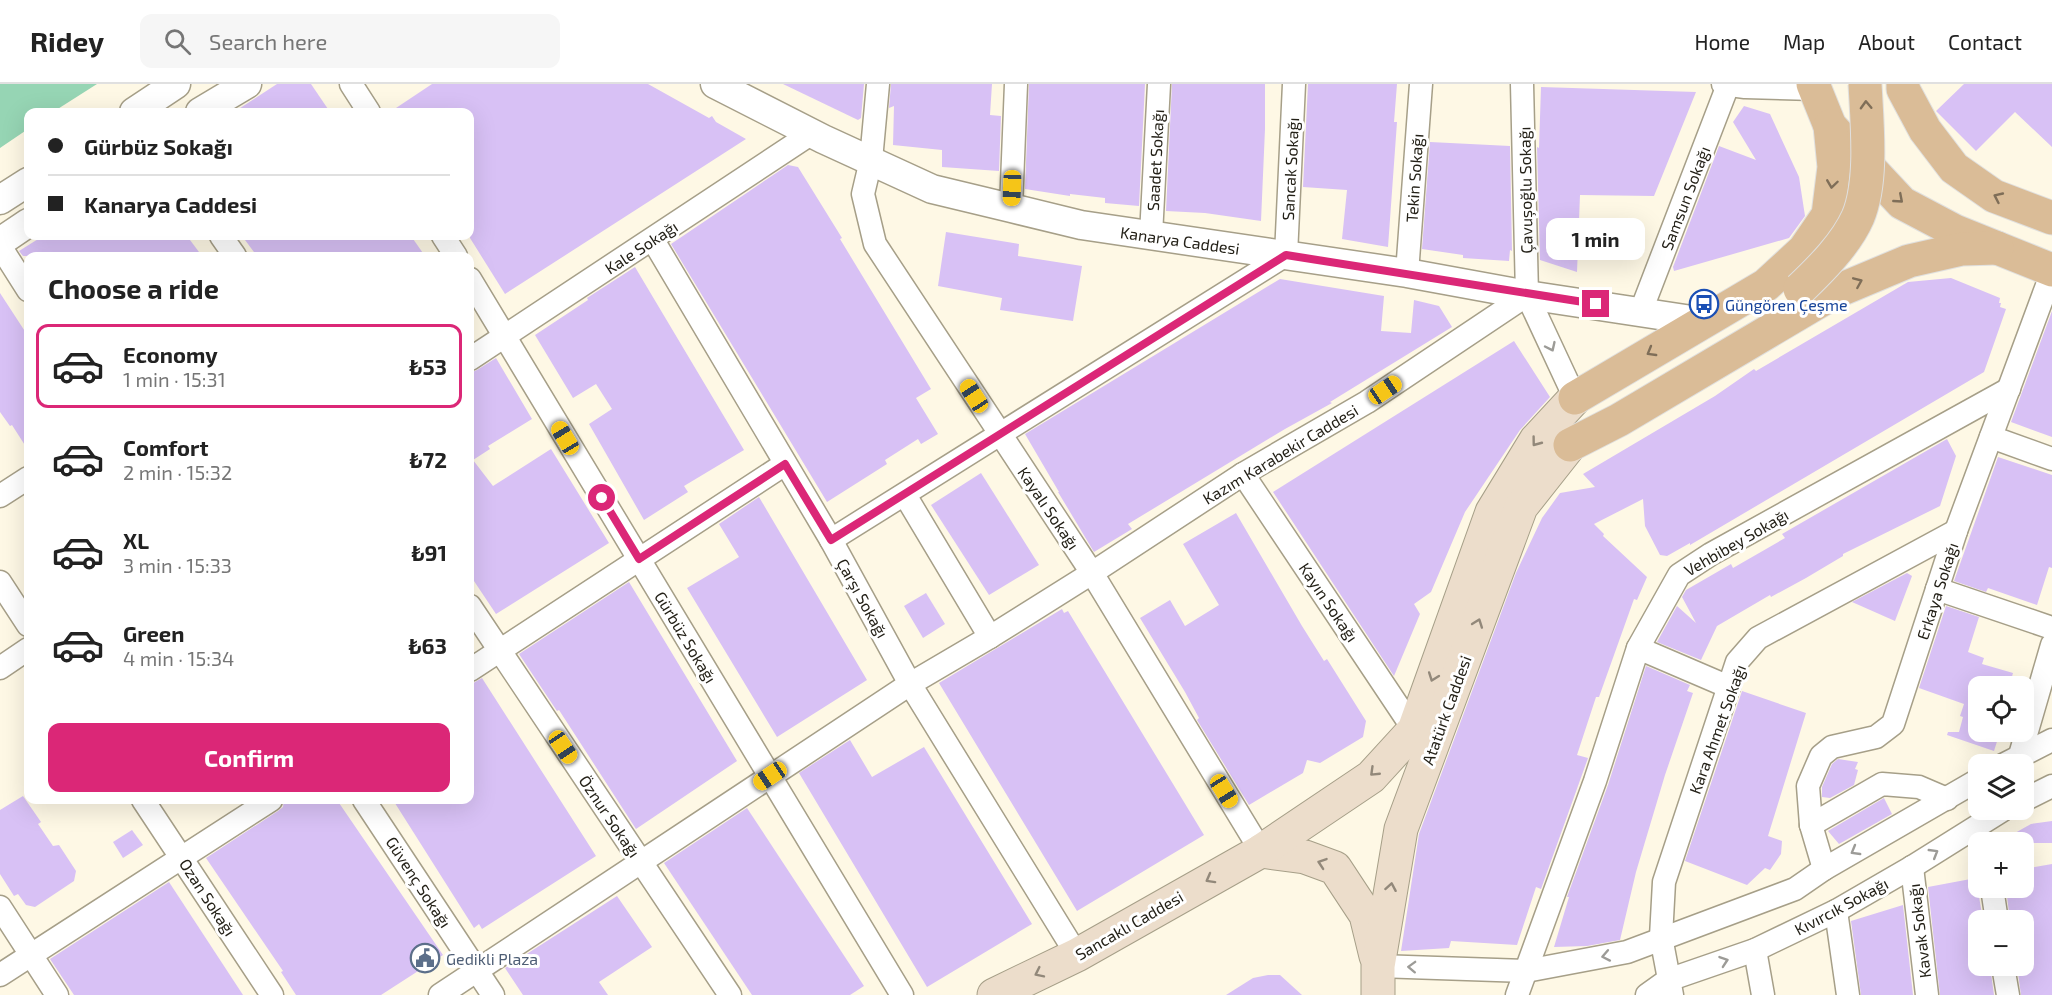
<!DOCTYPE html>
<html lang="en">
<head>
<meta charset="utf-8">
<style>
  :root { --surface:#fff; --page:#f6f6f6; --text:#222; --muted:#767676; --line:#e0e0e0; --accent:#db2777 }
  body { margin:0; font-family:"Exo 2",sans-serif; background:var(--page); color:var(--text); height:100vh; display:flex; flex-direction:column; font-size:22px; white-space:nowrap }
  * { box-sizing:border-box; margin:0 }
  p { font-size:20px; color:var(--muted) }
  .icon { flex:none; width:33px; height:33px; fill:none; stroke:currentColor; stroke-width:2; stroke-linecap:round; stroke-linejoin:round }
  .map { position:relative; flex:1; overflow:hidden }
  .sheet { position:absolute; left:24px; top:168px; width:450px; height:552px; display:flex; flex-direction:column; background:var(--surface); border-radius:12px; box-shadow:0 6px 24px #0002 }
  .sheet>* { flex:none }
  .guide { position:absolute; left:24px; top:24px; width:450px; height:132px; border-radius:12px; box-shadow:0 6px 24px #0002; display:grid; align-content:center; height:132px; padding:0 24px; background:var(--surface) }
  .fabs { position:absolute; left:1968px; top:592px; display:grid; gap:12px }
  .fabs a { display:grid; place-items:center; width:66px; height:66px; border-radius:12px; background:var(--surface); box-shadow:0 6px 24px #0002; font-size:30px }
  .end { position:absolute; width:27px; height:27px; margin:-14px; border:8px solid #db2777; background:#fff; box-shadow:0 0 0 3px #fff }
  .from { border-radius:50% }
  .bubble { position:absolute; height:42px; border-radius:12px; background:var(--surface); box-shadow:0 6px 24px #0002; font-size:20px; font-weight:700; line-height:42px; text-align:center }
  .car { position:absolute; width:18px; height:36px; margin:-18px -9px; border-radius:8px; box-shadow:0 0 4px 2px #0007; background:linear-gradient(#f5c518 24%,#345 0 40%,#f5c518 0 76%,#345 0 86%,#f5c518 0) }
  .guide b { display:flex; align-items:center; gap:21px; height:57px; font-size:22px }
  .guide b+b { border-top:2px solid var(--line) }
  .guide i { width:15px; height:15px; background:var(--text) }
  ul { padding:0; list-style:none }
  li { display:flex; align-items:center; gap:18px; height:84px; margin:0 12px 9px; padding:0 12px; border:3px solid transparent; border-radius:12px }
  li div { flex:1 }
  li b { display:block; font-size:22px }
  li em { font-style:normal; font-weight:700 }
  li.current { border-color:var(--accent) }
  li>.icon { width:54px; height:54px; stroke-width:1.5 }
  h2 { padding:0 24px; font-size:27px; line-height:72px }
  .button { display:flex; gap:12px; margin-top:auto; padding:12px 24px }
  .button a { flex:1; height:69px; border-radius:12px; background:var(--accent); color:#fff; font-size:24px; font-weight:700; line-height:69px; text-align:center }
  header { display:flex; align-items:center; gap:36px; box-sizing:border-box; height:84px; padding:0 30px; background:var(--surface); border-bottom:2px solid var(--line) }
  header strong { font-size:28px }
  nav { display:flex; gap:33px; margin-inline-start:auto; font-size:21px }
  .search { width:420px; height:54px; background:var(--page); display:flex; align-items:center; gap:15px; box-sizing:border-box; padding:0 21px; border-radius:12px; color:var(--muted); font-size:22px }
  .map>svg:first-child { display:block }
</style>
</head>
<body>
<header>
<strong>Ridey</strong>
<div class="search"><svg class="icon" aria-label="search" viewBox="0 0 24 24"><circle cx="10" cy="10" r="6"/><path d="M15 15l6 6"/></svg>Search here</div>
<nav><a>Home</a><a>Map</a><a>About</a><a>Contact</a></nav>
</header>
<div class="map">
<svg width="2052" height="911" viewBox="0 0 2052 911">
  <rect width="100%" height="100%" fill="#fef8e5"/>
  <!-- green -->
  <polygon fill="#96d5b4" points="0,0 97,0 53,28 28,28 28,45 0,64"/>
  <!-- building -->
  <g fill="#d8c1f5">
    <polygon points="277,0 311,0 330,28 234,28"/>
    <polygon points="432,0 648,0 709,34 712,32 716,38 746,55 505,210 470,154 470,28 390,28"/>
    <polygon points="783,0 864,0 861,34 858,36"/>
    <polygon points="891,0 992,0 990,31 1001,32 999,87 942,83 942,66 893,61 894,22 889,24"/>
    <polygon points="1029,0 1145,0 1139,122 1105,119 1105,114 1070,110 1070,112 1025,105"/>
    <polygon points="1172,0 1265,0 1265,45 1261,137 1205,129 1166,127"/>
    <polygon points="1308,0 1397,0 1394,38 1397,38 1388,163 1342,155 1347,106 1303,103"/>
    <polygon points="1964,0 2052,0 2052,63 2015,28 1976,67 1936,27"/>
    <polygon points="1541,3 1696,8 1654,112 1580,111 1577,188 1540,176 1537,63 1539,64"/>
    <polygon points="1744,22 1770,30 1799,93 1805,132 1789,154 1674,187 1673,183 1719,62 1756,76 1733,38"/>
    <polygon points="1430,58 1510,62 1512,167 1510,166 1509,177 1463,174 1463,171 1422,165"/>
    <polygon points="788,81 798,83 842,154 840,155 931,305 916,314 938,350 921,360 918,355 885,376 887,380 827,418 671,160"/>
    <polygon points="946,148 1019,160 1018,172 1082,182 1073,237 1000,226 1002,214 938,202"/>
    <polygon points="43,152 187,152 202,172 23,172 19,167"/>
    <polygon points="242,152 411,152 425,172 257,172"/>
    <polygon points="635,183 744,366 684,402 688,408 644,436 589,340 612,325 596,300 573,314 535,251 588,216 587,214"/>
    <polygon points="1951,194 2000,214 1999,219 2001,219 2000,223 2006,225 1984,288 1690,461 1690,459 1667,472 1660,471 1645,442 1643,415 1594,440 1604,450 1603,452 1647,493 1637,516 1634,515 1599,613 1596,613 1577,671 1588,674 1541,805 1536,803 1517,861 1451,857 1449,864 1401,867 1419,750 1516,489 1542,434 1560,409 1595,403 1583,390 1715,312 1754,285 1756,287 1908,198"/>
    <polygon points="1280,195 1384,212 1381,247 1411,249 1414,216 1439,222 1452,243 1330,318 1332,319 1285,345 1128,440 1132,445 1094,468 1058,408 1059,408 1025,350"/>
    <polygon points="0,209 28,252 28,366 12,341 10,342 0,328"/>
    <polygon points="2052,227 2052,353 2011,338"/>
    <polygon points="1514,257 1550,313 1520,346 1465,428 1431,508 1414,520 1420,530 1394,592 1273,408"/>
    <polygon points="496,274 532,335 488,362 490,365 473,376 493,402 551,365 609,459 496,530 470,491 470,289 477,286"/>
    <polygon points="1947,355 1956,372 1940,422 1843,470 1843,472 1806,494 1771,513 1770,511 1717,542 1701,576 1657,558 1677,522 1696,539 1682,513 1686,506 1731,480 1733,484 1785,454 1782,450"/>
    <polygon points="1998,373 2052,391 2052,484 2049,483 2037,521 1988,504 1986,508 1954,497"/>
    <polygon points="981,389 1039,481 989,511 931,421"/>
    <polygon points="759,413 867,596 777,653 687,504 739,473 719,440"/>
    <polygon points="1236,429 1302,542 1324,577 1327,575 1366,637 1363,653 1320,679 1307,676 1303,689 1249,721 1197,636 1199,634 1185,608 1140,534 1170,516 1185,542 1219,521 1183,460"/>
    <polygon points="1907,489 1912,492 1895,537 1852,518"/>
    <polygon points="629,498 737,677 636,745 559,626 557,627 519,570"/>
    <polygon points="926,509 945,540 923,554 904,522"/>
    <polygon points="1946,522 1979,533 1968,568 1984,574 1982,580 2013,589 2009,603 1978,603 1978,648 2000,648 1994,667 1947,651 1948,648 1959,648 1963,633 1960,632 1964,620 1919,604"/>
    <polygon points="1062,525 1064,529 1068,527 1204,751 1077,827 939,599"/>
    <polygon points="1646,582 1690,601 1687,607 1693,609 1665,691 1636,788 1620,856 1587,862 1554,863 1569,813 1567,813 1608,701"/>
    <polygon points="482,594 596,772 482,845 479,840 474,844 393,716 470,716 470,601"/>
    <polygon points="1742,607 1806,629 1768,752 1782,757 1781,770 1770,786 1765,784 1747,801 1685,777"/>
    <polygon points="850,656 872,693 924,663 1032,840 927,903 799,689"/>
    <polygon points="1838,675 1858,678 1855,685 1858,686 1854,701 1830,714 1822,713 1822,703 1832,680"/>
    <polygon points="23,712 41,738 38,740 53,762 59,761 76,787 74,797 35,823 26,821 18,810 14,812 0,790 0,726"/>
    <polygon points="1884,714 1892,730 1839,760 1828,747"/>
    <polygon points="284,716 337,716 443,871 381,911 296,911 281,888 283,887 206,774 278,727 283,723"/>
    <polygon points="747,724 864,902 850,911 752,911 664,779"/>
    <polygon points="2052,737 2052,759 1997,759 2031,740"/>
    <polygon points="132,746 143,761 123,774 113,758"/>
    <polygon points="2052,780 2052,911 2021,911 2017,882 2024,882 2024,837 2010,837 2006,804 2024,804 2024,785"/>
    <polygon points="1976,794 1983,837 1978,837 1978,882 1990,882 1994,911 1940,911 1928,803"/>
    <polygon points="169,798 243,911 74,911 50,875"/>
    <polygon points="617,812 652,863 599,898 608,911 523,911 505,884"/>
    <polygon points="1903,821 1913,911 1861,911 1851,837"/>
    <polygon points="1268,891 1280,891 1302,911 1226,911 1253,894"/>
  </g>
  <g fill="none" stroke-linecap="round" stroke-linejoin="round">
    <!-- minor casing -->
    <g stroke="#a69f88" stroke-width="25">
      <g id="minor">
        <polyline points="351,0 369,28"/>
        <polyline points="878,0 871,76 863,110 875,160 1092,489 1261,767"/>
        <polyline points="1522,0 1527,211 1575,314"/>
        <polyline points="1723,0 1745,3 1814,5"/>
        <polyline points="1011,124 1016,0"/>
        <polyline points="1151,151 1159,0"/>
        <polyline points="221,152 235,172"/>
        <polyline points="443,152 456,172"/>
        <polyline points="653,156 831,456 910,600 1077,871"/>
        <polyline points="0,162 28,206"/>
        <polyline points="1407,189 1421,0"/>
        <polyline points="470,195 902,911"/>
        <polyline points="1641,227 1728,1"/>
        <polyline points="470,275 812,49"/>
        <polyline points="1991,353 2052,375"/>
        <polyline points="1243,390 1414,646"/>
        <polyline points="905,411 990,553"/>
        <polyline points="0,412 28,394"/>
        <polyline points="831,456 1286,171 1294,0"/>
        <polyline points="0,498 28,541"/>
        <polyline points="1937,505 2052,544"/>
        <polyline points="470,522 730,911"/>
        <polyline points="1638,564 1729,603"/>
        <polyline points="0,584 28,565"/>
        <polyline points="470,586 785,380"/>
        <polyline points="2020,671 2052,561"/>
        <polyline points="2003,681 2052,656"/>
        <polyline points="143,716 272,911"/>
        <polyline points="364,716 493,911"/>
        <polyline points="2024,716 2052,702"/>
        <polyline points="1811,741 1882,700 1919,703 1947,715"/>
        <polyline points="1912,783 1927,911"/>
        <polyline points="1824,785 1811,741 1808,702 1821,672 1832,663 1876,653 1893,640 1956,447 2052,188"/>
        <polyline points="1992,804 1997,837"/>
        <polyline points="0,823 57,911"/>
        <polyline points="1836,827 1848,911"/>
        <polyline points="1755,866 1763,911"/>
        <polyline points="1378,882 1526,887 1627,868 1795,805 1824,785 1978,696"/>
        <polyline points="2003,882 2008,911"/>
        <polyline points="0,891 271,716"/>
        <polyline points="440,911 910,600 990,553 1092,489 1243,390 1367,318 1527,211"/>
        <polyline points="1517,911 1595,697 1638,564 1679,491 1711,470 2009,305"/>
        <polyline points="1647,911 1668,896 1755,866 1836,827 1912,783 2003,726"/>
        <polyline points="1672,911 1661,853 1664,798 1737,578 1758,554 1956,447"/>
      </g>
    </g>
    <!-- tertiary casing -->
    <g stroke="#a69f88" stroke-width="31">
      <g id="tertiary">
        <polyline points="715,0 823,55 932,105 1011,124 1081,141 1407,189 1527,211 1705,238"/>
        <polyline points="134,28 176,0"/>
        <polyline points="200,28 247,0"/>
        <polyline points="0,116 28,98"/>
        <polyline points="0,158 28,139"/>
      </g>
    </g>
    <!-- secondary casing -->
    <g stroke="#a69f88" stroke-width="35">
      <g id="secondary">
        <polyline points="1261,767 1305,773 1335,784 1366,831 1376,872"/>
        <polyline points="994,911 1077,871 1261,767 1371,693 1414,646 1492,428 1536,356 1575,314"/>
        <polyline points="1378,911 1378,882 1401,745 1521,423 1570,361"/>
      </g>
    </g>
    <!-- primary casing -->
    <g stroke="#e0e0df" stroke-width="35">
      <g id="primary">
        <polyline points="1813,0 1830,42 1902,119 1955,147 2052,186"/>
        <polyline points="1903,0 1903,5 1925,46 1954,84 1994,112 2052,134"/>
        <polyline points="1575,314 1766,201 1804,166 1828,131 1834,83 1830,42"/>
        <polyline points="1570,361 1619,336 1835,208 1909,177 1962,165 1997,164"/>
      </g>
    </g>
    <!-- minor -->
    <use href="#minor" stroke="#fff" stroke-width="22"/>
    <!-- tertiary -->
    <use href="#tertiary" stroke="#fff" stroke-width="28"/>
    <!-- secondary -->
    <use href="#secondary" stroke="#ecddcb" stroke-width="33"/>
    <!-- primary -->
    <use href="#primary" stroke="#dabc97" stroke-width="33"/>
    <!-- primary-bridge casing -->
    <g stroke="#e0e0df" stroke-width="35" stroke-linecap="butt">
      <path id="primary-bridge" d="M1800 205C1821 185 1846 160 1858 133 1873 97 1867 39 1865 0"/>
    </g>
    <!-- primary-bridge -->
    <use href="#primary-bridge" stroke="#dabc97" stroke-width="33"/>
  </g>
  <!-- one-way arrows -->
  <defs><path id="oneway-chevron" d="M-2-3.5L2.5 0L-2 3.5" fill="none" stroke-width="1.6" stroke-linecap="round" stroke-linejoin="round" transform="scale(1.5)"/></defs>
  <g stroke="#7f6e58">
    <use href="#oneway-chevron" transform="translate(1866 21) rotate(-92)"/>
    <use href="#oneway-chevron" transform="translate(1832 100) rotate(98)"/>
    <use href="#oneway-chevron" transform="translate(1998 113) rotate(-155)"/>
    <use href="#oneway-chevron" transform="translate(1899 115) rotate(41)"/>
    <use href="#oneway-chevron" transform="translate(1858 198) rotate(-23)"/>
    <use href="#oneway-chevron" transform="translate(1651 268) rotate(150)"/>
  </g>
  <g stroke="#9c9b97">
    <use href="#oneway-chevron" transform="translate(1551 263) rotate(65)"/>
    <use href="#oneway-chevron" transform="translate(1855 767) rotate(150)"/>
    <use href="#oneway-chevron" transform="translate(1934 769) rotate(-31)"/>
    <use href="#oneway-chevron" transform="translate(1606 872) rotate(169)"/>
    <use href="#oneway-chevron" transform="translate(1724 877) rotate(-19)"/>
    <use href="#oneway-chevron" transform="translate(1412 883) rotate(-178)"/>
  </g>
  <g stroke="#92887a">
    <use href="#oneway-chevron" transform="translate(1536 358) rotate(127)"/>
    <use href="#oneway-chevron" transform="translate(1478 539) rotate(-70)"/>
    <use href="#oneway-chevron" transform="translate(1433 593) rotate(110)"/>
    <use href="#oneway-chevron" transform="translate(1374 688) rotate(136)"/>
    <use href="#oneway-chevron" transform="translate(1322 779) rotate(-161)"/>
    <use href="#oneway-chevron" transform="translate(1210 795) rotate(151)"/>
    <use href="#oneway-chevron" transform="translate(1391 803) rotate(-80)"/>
    <use href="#oneway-chevron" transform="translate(1039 889) rotate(154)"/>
  </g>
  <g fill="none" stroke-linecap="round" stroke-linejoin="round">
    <!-- route -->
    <polyline stroke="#db2777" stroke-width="8" points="602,414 639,475 785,380 831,456 1286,171 1596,220"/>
  </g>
  <!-- icons -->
  <defs>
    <g id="bus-ring" transform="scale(1.5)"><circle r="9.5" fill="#fff" stroke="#1a4fb4" stroke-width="1.5"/><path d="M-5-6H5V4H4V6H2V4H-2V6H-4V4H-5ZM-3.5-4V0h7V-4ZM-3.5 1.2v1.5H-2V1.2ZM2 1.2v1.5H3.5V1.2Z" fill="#1a4fb4"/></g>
    <g id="civic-ring" transform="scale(1.5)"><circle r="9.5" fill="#fff" stroke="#5c6f8a" stroke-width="1.5"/><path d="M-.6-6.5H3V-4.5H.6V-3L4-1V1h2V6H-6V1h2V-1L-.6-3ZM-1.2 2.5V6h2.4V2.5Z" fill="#5c6f8a"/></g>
  </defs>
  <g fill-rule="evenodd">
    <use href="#bus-ring" x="1704" y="220"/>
    <use href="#civic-ring" x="425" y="874"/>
  </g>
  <g text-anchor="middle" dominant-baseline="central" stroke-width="6" stroke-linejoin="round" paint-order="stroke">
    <!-- street labels -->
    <g font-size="16" fill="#242118" stroke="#fff">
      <text transform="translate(1155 76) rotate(-87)">Saadet Sokağı</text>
      <text transform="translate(1290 85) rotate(-87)">Sancak Sokağı</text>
      <text transform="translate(1414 94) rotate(-86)">Tekin Sokağı</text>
      <text transform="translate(1525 106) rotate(-91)">Çavuşoğlu Sokağı</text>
      <text transform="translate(1685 114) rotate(-69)">Samsun Sokağı</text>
      <text transform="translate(1180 156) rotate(8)">Kanarya Caddesi</text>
      <text transform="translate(641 163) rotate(-33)">Kale Sokağı</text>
      <text transform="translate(1280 370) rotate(-31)">Kazım Karabekir Caddesi</text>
      <text transform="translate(1049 424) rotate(56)">Kayalı Sokağı</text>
      <text transform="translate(1736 458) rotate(-30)">Vehbibey Sokağı</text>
      <text transform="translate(1937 507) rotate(-72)">Erkaya Sokağı</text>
      <text transform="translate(863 514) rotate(61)">Çarşı Sokağı</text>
      <text transform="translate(1329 518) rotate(56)">Kayın Sokağı</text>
      <text transform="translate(686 553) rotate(59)">Gürbüz Sokağı</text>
      <text transform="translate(1446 626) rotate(-70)">Atatürk Caddesi</text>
      <text transform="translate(1717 645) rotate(-70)">Kara Ahmet Sokağı</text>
      <text transform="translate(610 732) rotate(56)">Öznur Sokağı</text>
      <text transform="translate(419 798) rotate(57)">Güvenç Sokağı</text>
      <text transform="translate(208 813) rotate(57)">Ozan Sokağı</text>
      <text transform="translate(1841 822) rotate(-28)">Kıvırcık Sokağı</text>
      <text transform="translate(1129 841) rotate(-30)">Sancaklı Caddesi</text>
      <text transform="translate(1919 847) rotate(-97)">Kavak Sokağı</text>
    </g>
    <!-- transit labels -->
    <g font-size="16" fill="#164399" stroke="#fff" text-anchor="start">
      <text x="1725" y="220">Güngören Çeşme</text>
    </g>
    <!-- service labels -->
    <g font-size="16" fill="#4e5e75" stroke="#fff" text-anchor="start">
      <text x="446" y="874">Gedikli Plaza</text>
    </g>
  </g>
</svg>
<div class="fabs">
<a><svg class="icon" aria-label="locate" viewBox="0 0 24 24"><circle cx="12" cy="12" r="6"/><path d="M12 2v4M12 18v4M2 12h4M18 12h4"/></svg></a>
<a><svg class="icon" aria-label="layers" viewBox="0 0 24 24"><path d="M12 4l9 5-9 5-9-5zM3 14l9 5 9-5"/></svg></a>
<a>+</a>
<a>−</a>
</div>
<i class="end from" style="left:602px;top:414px"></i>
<i class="end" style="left:1596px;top:220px"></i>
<div class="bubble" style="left:1546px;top:134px;width:99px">1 min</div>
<i class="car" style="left:1012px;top:104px;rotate:182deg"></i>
<i class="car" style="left:1385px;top:306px;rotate:56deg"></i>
<i class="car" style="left:974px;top:312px;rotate:327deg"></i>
<i class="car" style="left:565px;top:354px;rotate:329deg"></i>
<i class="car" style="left:563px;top:663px;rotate:146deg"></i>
<i class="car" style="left:770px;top:692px;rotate:236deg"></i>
<i class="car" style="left:1224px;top:707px;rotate:148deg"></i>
<div class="guide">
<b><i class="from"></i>Gürbüz Sokağı</b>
<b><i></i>Kanarya Caddesi</b>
</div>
<section class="sheet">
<h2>Choose a ride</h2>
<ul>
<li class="current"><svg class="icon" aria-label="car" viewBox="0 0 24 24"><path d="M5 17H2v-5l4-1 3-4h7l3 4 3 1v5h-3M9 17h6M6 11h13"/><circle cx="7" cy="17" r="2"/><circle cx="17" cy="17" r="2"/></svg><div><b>Economy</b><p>1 min · 15:31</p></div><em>₺53</em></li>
<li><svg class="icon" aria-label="car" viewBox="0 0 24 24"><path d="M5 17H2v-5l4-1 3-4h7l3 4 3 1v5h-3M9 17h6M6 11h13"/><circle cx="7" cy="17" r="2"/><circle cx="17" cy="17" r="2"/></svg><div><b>Comfort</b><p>2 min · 15:32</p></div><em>₺72</em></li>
<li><svg class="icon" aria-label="car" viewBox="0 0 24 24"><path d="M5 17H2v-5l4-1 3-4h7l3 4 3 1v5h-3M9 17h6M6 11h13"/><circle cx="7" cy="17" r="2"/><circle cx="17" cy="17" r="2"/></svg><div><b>XL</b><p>3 min · 15:33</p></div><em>₺91</em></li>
<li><svg class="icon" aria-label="car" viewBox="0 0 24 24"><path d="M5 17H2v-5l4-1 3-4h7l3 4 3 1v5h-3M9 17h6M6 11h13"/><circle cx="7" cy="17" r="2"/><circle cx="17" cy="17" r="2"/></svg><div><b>Green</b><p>4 min · 15:34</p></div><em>₺63</em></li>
</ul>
<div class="button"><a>Confirm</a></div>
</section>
</div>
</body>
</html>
